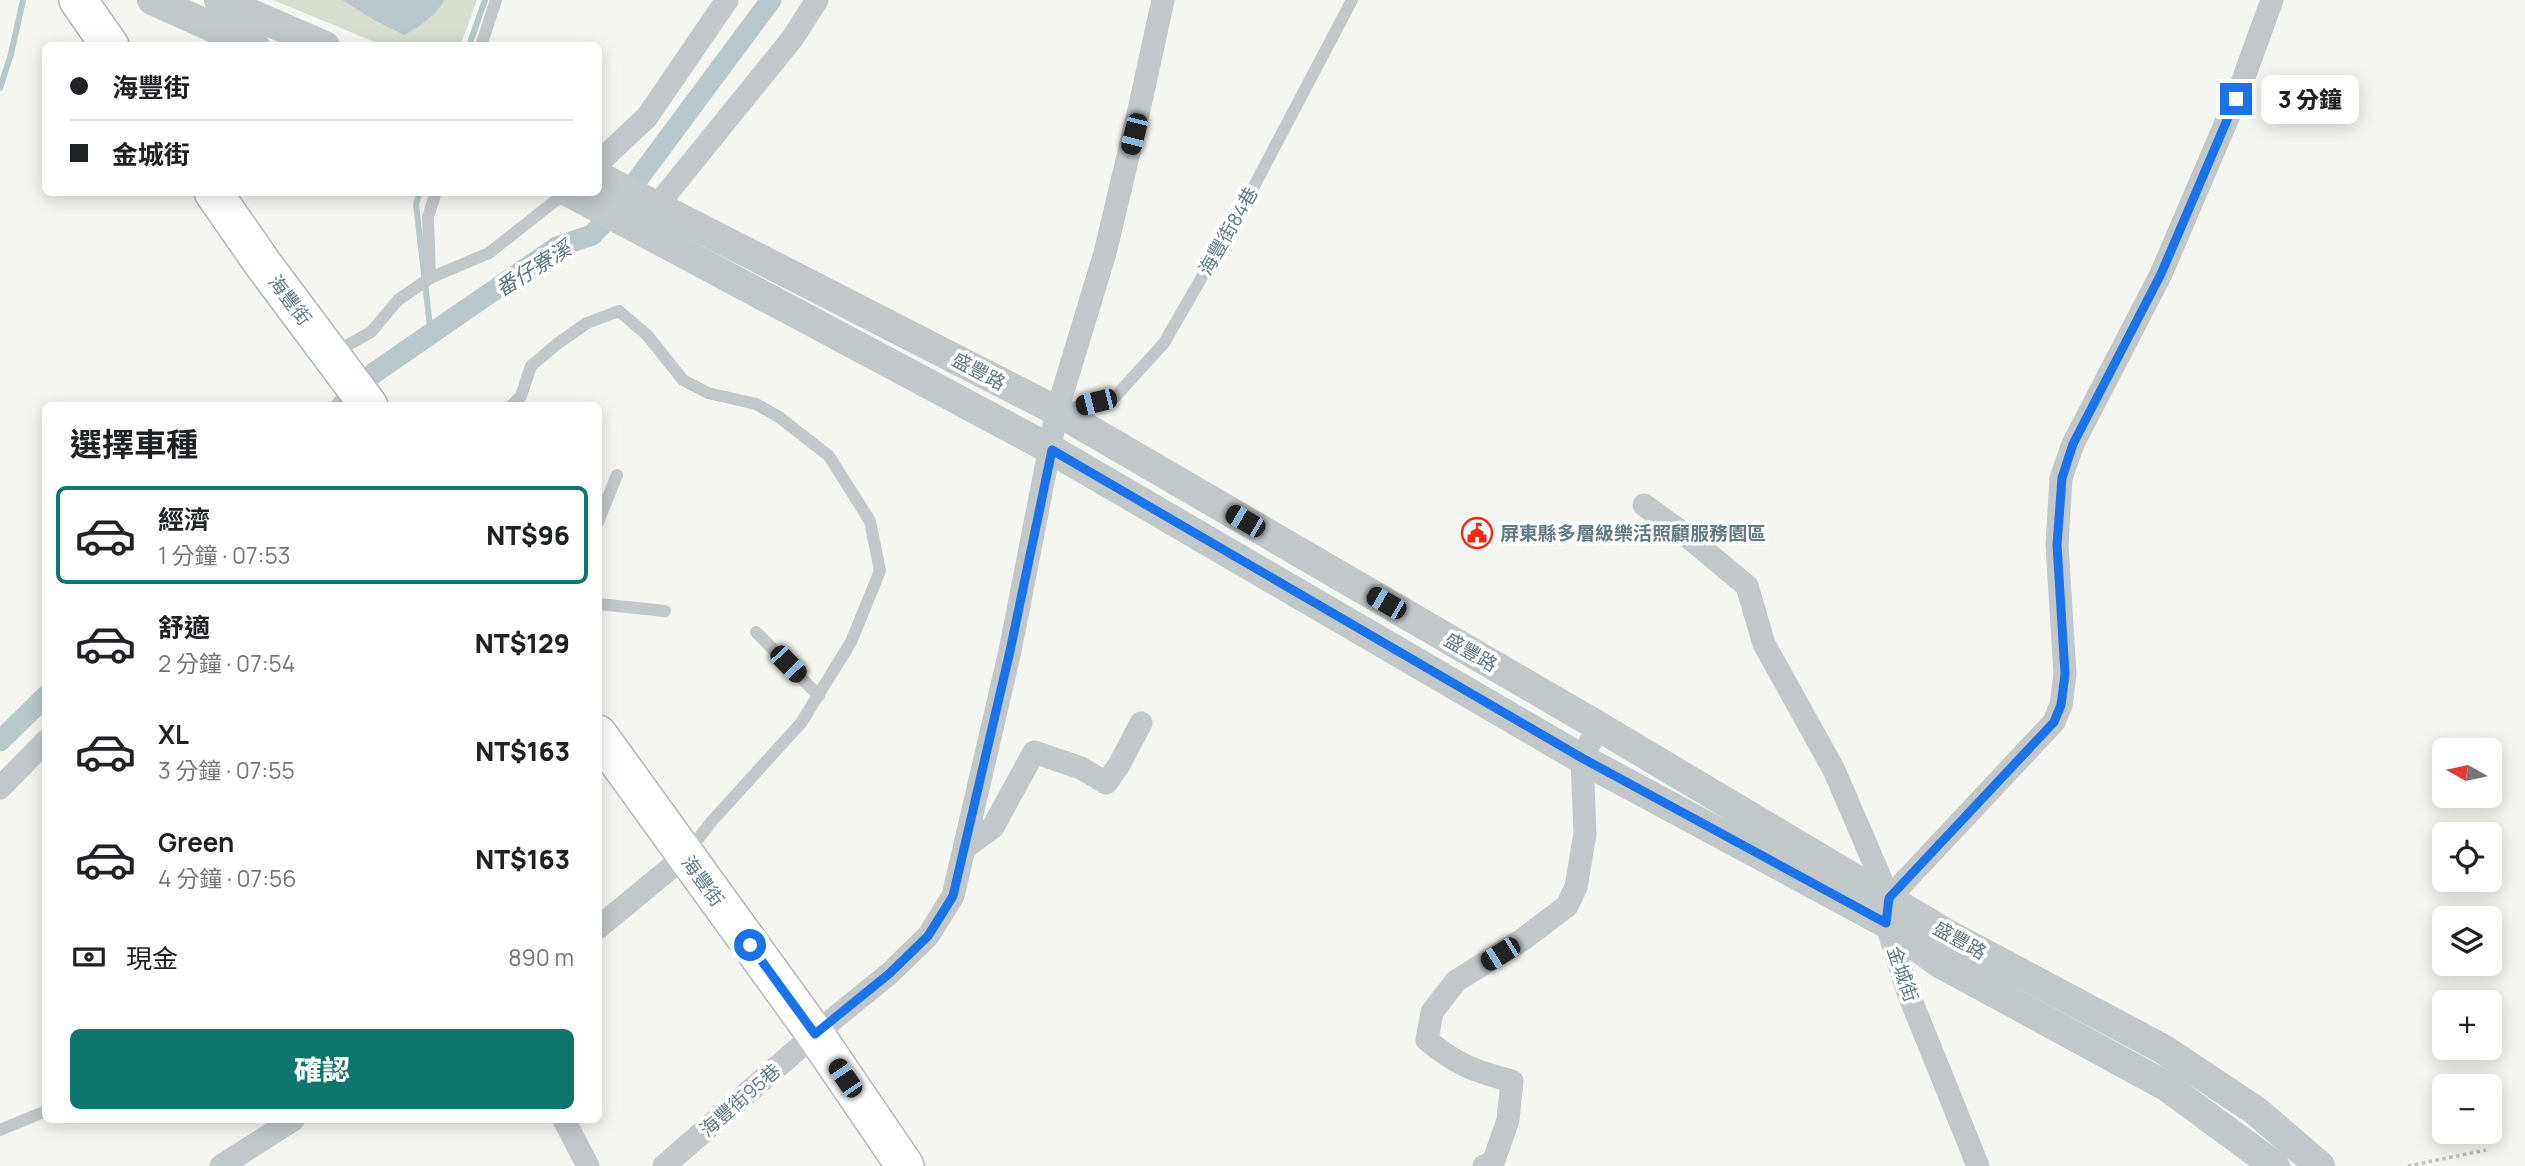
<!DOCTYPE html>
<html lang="zh-TW">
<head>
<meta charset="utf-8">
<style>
  :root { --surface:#fff; --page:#f2f2f2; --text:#202124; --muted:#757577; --line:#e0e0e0; --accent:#0f766e }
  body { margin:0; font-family:Manrope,"Noto Sans TC",sans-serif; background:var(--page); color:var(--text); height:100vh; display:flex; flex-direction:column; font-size:26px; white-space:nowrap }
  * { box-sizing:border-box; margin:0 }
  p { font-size:23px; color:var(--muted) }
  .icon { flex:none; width:38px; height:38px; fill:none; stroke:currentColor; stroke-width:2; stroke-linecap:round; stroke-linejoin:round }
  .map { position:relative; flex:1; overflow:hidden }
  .sheet { position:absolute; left:42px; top:402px; width:560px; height:721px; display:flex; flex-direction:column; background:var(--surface); border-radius:10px; box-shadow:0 4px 18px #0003 }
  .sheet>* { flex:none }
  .hud { position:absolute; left:42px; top:42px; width:560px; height:154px; border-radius:10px; box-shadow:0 4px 18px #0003; display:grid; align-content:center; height:154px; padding:0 28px; background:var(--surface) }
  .needle { width:46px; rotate:279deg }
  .tools { position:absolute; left:2432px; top:738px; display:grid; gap:14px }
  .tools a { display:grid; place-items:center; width:70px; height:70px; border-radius:10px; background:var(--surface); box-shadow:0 4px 18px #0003; font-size:35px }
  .end { position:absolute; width:32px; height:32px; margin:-16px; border:9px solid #1a73e8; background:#fff; box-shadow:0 0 0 4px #fff }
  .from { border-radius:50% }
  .bubble { position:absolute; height:49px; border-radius:10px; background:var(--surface); box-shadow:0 4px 18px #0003; font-size:23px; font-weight:800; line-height:49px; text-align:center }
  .car { position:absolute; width:21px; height:42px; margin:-21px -10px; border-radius:9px; box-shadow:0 0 5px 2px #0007; background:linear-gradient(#222 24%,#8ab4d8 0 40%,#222 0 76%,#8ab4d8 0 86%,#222 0) }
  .hud b { display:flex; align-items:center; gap:24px; height:66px; font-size:26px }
  .hud b+b { border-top:2px solid var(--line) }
  .hud i { width:18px; height:18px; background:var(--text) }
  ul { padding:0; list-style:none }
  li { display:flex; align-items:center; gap:21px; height:98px; margin:0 14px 10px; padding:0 14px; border:4px solid transparent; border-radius:10px }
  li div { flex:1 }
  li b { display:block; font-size:26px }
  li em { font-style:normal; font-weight:800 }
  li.active { border-color:var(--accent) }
  li>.icon { width:63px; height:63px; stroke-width:1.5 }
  h2 { padding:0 28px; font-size:32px; line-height:84px }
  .pay { display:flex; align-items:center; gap:18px; height:77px; padding:0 28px; font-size:26px }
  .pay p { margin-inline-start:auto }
  .action { display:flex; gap:14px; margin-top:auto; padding:14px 28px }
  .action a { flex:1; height:80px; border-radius:10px; background:var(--accent); color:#fff; font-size:28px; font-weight:800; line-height:80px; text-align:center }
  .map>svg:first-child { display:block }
</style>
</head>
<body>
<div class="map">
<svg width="2525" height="1166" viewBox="0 0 2525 1166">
  <rect width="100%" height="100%" fill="#f5f5f1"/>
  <!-- green -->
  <polygon fill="#d7ddd1" points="273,0 477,0 460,46 382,45"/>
  <!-- water -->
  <path fill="#b8c8ca" d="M342 0H444C438 14 418 28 404 35L376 21Z"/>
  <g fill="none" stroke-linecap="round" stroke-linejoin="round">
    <!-- stream -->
    <g stroke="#b8c8ca" stroke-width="6">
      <polyline points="469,46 485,0"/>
      <polyline points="0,88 11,54 23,0"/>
      <polyline points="420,192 416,204 431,335"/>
    </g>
    <!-- canal -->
    <g stroke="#b8c8ca" stroke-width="21">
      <polyline points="341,406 374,373 557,247 592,235 612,214 771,0"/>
      <polyline points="0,741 46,696"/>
    </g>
    <!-- primary casing -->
    <g stroke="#b2b9bc" stroke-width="40">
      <g id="primary">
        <polyline points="78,0 110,46"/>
        <polyline points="213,192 263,264 369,406"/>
        <polyline points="598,734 815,1034 905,1166"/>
      </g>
    </g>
    <!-- path -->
    <polyline stroke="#bdc0c2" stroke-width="3.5" stroke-dasharray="3.5 3.5" stroke-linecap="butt" points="2408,1166 2486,1150"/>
    <!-- service -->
    <g stroke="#c2c7ca" stroke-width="12">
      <polyline points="481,46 496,0"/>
      <polyline points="430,278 428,217 436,192"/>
      <polyline points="334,353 371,332 398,300 430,278 489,253 555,201 572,193"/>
      <polyline points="511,406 521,396 531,366 557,344 587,323 619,311 647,335 683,380 708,393 756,404 779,417 829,456 870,521 880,571 851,642 801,723 712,821 687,853"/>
      <polyline points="1064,410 1115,397 1164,343 1252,190 1352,0"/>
      <polyline points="598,522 617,475"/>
      <polyline points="598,604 665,611"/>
      <polyline points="756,632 819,696"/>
      <polyline points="0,1130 46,1111"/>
    </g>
    <!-- minor -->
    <g stroke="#c2c7ca" stroke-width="23">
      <polyline points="598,163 647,117 727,0"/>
      <polyline points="647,218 792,39 817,0"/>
      <polyline points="1644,505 1687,536 1747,586 1764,644 1834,770 1889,898"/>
      <polyline points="0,788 46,741"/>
      <polyline points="966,847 993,827 1034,752 1081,768 1106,783 1119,765 1141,723"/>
      <polyline points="598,928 685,856"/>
      <polyline points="564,1120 588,1166"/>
      <polyline points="221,1166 293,1120"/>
      <polyline points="664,1166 815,1034 890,973 928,936 953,896 1010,651 1057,411 1105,253 1139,110 1163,0"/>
      <path d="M1484 1166 1493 1163 1508 1120 1512 1081C1474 1071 1457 1065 1427 1040L1432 1012 1456 981 1522 940 1567 906 1576 887 1585 834 1582 759 1598 726"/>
      <polyline points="1978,1166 1909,995 1886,923 1889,898 2054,722 2061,705 2065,674 2057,545 2061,478 2073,444 2161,274 2236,99 2272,0"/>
    </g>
    <!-- tertiary -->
    <g stroke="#c2c7ca" stroke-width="30">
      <polyline points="152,0 255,46"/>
      <polyline points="219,0 325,46"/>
      <polyline points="598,176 1057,411 1598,726 1947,934 2163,1049 2256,1111 2320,1166"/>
      <polyline points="569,192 1052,450 1582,759 1886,923 1938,962 2166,1086 2275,1166"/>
    </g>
    <!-- primary -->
    <use href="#primary" stroke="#fff" stroke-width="37"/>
  </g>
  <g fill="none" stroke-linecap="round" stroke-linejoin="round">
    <!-- route -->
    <polyline stroke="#1a73e8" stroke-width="9" points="750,945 815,1034 890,973 928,936 953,896 1010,651 1052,450 1582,758 1886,923 1889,898 2054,722 2061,705 2065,674 2057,545 2062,478 2073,444 2161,274 2236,99"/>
  </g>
  <!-- icons -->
  <defs>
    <g id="civic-ring" transform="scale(1.575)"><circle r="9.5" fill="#fff" stroke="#f22814" stroke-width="1.5"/><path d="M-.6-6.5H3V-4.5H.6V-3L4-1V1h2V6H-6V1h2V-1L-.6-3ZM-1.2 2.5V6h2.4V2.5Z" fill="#f22814"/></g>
  </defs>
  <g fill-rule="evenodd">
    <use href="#civic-ring" x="1477" y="533"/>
  </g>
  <g text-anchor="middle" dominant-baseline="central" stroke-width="7" stroke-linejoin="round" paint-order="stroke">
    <!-- street labels -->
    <g font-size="19" fill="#617a85" stroke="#fff">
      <text transform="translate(1228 231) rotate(-60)">海豐街84巷</text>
      <text transform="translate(290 300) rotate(53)">海豐街</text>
      <text transform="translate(979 371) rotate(28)">盛豐路</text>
      <text transform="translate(1471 652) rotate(30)">盛豐路</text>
      <text transform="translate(703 881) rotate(54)">海豐街</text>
      <text transform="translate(1960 940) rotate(29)">盛豐路</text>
      <text transform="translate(1903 974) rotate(71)">金城街</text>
      <text transform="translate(740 1100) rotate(-41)">海豐街95巷</text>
    </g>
    <!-- poi labels -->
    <g font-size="19" font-weight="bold" fill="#617a85" stroke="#fff" text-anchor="start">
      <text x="1500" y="533">屏東縣多層級樂活照顧服務園區</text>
    </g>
    <!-- water labels -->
    <g font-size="21" font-style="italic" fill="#58767b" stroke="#fff">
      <text transform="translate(533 268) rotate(-32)">番仔寮溪</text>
    </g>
  </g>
</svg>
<div class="tools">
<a><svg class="needle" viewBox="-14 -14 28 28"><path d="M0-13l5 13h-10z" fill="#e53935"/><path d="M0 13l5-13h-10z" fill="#757577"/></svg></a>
<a><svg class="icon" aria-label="locate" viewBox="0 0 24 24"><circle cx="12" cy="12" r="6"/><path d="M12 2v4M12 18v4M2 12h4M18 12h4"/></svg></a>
<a><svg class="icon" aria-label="layers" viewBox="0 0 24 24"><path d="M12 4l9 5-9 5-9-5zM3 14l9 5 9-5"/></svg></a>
<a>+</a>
<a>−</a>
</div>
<i class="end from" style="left:750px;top:945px"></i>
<i class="end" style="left:2236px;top:99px"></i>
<div class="bubble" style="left:2261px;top:75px;width:98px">3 分鐘</div>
<i class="car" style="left:1134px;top:134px;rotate:194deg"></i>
<i class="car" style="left:1096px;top:402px;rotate:256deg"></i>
<i class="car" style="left:1245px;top:521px;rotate:300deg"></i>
<i class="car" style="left:1386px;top:603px;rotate:300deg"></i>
<i class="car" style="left:788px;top:664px;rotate:136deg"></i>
<i class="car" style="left:1500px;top:954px;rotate:238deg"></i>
<i class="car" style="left:845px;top:1078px;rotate:326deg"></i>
<div class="hud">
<b><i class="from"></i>海豐街</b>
<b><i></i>金城街</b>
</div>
<section class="sheet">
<h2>選擇車種</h2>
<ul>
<li class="active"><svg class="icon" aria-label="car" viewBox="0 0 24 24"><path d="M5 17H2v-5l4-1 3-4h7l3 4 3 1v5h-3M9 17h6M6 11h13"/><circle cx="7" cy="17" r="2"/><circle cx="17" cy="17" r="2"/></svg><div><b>經濟</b><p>1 分鐘 · 07:53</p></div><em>NT$96</em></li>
<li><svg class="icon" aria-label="car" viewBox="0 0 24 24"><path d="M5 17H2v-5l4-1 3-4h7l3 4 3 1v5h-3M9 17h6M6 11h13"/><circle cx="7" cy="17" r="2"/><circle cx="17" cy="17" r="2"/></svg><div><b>舒適</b><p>2 分鐘 · 07:54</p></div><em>NT$129</em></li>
<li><svg class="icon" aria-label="car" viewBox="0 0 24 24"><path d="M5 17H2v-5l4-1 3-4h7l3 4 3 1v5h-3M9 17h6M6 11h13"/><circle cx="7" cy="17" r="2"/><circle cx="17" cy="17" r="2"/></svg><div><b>XL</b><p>3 分鐘 · 07:55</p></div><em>NT$163</em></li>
<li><svg class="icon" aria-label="car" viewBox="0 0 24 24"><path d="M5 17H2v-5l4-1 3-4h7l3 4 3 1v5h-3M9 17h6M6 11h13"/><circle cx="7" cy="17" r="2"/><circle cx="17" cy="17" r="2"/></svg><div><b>Green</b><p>4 分鐘 · 07:56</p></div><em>NT$163</em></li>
</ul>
<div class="pay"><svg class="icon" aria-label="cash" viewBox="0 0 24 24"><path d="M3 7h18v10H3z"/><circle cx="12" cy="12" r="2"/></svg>現金<p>890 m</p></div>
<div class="action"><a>確認</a></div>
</section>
</div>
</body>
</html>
